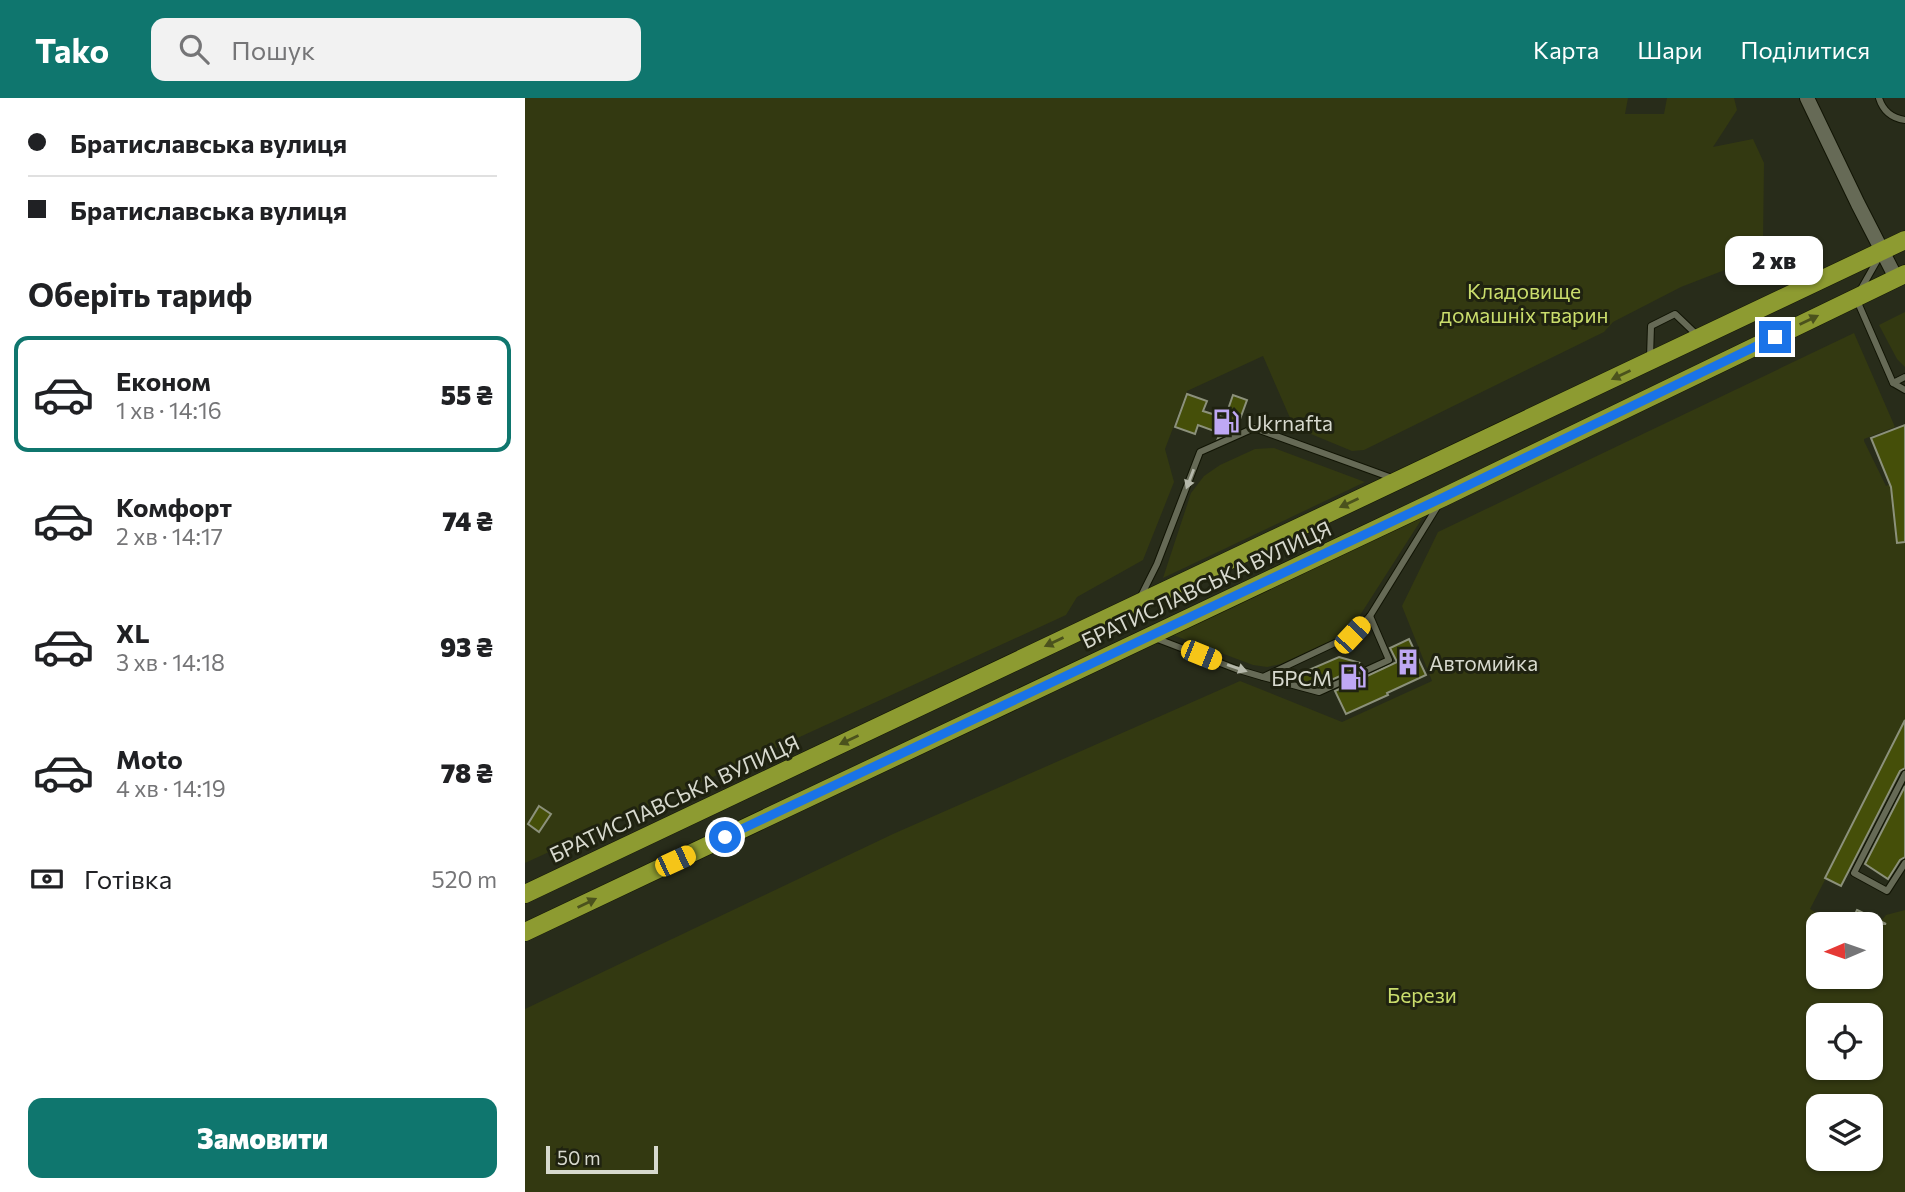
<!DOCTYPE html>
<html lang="uk">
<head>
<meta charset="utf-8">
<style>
  :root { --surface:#fff; --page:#f2f2f2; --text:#202124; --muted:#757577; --line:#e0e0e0; --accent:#0f766e }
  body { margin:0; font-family:Commissioner,sans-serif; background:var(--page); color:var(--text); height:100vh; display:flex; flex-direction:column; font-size:26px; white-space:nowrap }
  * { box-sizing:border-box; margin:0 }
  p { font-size:23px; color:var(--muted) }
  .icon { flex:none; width:38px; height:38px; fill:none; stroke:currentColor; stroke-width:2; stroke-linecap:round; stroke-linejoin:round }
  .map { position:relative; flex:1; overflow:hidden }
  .drawer { display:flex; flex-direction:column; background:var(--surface); width:525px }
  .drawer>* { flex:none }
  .banner { display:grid; align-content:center; height:154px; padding:0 28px; background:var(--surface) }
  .needle { width:46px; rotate:268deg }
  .tools { position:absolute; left:1281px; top:814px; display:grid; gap:14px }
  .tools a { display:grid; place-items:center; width:77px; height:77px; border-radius:14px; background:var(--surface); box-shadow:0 2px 5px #0004; font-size:35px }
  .scale { position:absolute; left:21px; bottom:18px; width:112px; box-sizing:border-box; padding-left:7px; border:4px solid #d7d9ce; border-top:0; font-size:19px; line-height:24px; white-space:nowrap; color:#d7d9ce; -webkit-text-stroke:5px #1f2210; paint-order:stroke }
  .end { position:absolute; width:32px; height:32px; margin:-16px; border:9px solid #1a73e8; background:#fff; box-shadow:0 0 0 4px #fff }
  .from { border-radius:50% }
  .bubble { position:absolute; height:49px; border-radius:14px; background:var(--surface); box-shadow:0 2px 5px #0004; font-size:23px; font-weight:800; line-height:49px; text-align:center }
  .car { position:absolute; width:21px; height:42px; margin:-21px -10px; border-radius:9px; box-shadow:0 0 5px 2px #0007; background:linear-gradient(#f5c518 24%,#345 0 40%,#f5c518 0 76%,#345 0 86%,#f5c518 0) }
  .banner b { display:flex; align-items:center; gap:24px; height:66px; font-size:26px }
  .banner b+b { border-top:2px solid var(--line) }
  .banner i { width:18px; height:18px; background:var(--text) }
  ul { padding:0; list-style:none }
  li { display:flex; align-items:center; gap:21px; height:116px; margin:0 14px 10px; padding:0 14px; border:4px solid transparent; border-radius:14px }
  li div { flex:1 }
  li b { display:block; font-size:26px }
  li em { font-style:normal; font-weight:800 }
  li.selected { border-color:var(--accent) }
  li>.icon { width:63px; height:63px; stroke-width:1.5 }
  h2 { padding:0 28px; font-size:32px; line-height:84px }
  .pay { display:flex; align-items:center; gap:18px; height:77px; padding:0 28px; font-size:26px }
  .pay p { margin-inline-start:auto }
  .primary-button { display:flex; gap:14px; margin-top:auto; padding:14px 28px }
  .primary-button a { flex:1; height:80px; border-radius:14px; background:var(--accent); color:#fff; font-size:28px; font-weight:800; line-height:80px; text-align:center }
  header { display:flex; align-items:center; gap:42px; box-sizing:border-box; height:98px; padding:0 35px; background:var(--accent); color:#fff }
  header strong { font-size:33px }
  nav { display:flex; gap:38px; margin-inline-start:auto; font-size:24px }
  .search { width:490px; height:63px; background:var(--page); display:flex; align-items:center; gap:18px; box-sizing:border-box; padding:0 24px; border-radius:14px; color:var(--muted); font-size:26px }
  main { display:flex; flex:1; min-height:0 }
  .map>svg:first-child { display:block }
</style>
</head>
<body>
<header>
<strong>Tako</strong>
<div class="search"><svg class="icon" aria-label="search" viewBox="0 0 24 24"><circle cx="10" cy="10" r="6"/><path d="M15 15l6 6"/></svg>Пошук</div>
<nav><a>Карта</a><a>Шари</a><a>Поділитися</a></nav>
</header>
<main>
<section class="drawer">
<div class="banner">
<b><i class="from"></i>Братиславська вулиця</b>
<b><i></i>Братиславська вулиця</b>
</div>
<h2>Оберіть тариф</h2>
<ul>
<li class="selected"><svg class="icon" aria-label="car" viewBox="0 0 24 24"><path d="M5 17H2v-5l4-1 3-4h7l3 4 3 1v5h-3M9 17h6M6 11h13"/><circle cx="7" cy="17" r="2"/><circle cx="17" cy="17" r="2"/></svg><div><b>Економ</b><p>1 хв · 14:16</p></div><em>55 ₴</em></li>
<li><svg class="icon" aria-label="car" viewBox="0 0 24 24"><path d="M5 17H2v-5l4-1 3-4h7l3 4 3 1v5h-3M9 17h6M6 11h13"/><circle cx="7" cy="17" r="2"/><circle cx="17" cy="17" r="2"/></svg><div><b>Комфорт</b><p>2 хв · 14:17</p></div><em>74 ₴</em></li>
<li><svg class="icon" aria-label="car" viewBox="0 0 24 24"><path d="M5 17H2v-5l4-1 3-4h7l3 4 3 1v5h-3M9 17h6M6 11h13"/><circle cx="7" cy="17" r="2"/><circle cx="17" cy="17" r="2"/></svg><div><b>XL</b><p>3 хв · 14:18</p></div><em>93 ₴</em></li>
<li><svg class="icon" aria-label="car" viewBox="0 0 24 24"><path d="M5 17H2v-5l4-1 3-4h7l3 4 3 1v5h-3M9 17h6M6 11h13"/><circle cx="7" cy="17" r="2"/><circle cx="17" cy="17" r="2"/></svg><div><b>Moto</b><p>4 хв · 14:19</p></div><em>78 ₴</em></li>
</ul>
<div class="pay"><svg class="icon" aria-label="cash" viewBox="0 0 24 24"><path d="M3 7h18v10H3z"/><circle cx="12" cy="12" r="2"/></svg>Готівка<p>520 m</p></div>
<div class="primary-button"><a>Замовити</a></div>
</section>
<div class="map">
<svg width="1380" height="1094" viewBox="0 0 1380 1094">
  <rect width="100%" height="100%" fill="#282c1a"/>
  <!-- green -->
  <g fill="#333911" fill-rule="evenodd">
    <polygon points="0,0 1103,0 1100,16 1139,16 1142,0 1209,0 1212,12 1188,49 1228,41 1239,65 1238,144 1220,156 1210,168 1156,189 1088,224 1079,234 839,352 827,353 769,329 738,258 662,293 640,351 649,384 618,462 552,499 541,517 0,765"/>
    <polygon points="1380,214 1380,269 1372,261 1354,227"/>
    <path d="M1329 235 1370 329 1339 341V343L1361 388 1380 379V627L1285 811 1310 826H1293V878H1346V835L1361 817 1380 812V1094H0V911L368 736 715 583 817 624 907 583 877 508 913 434ZM1293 917H1346V970H1293ZM1293 1008H1346V1060H1293Z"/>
    <polygon points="749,350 840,384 638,480 666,395 679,378 695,367 730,351"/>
    <polygon points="898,419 830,525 820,536 756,566 742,569 728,567 648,537"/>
  </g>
  <!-- building -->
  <g fill="#454f09" stroke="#8c917b" stroke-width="2">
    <polygon points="662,296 682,303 678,313 700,320 708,297 722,302 711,332 693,340 695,335 673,327 670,336 650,329"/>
    <polygon points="1380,327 1380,444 1372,445 1366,389 1346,340"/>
    <polygon points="884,541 901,577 862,595 863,597 821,616 810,593 872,564 865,550"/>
    <polygon points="814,559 835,565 833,570 793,588 765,580"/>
    <polygon points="1380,622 1380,670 1375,673 1316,788 1300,780"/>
    <polygon points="1380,688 1380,759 1375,762 1363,781 1340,766"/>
    <polygon points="14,708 26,716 14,734 3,726"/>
    <polygon points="1332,812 1361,826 1325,826"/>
  </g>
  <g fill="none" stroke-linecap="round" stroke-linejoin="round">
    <!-- service casing -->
    <g stroke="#111404" stroke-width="8">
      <g id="service">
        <path d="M1354 0C1358 13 1366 20 1380 22"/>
        <polyline points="1336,191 1353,161"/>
        <polyline points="1331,200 1368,285 1380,292"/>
        <polyline points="1125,259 1126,228 1150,216 1173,238"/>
        <polyline points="1368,285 1380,279"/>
        <polyline points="615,500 632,466 675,354 729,330 867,380"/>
        <polyline points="630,540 711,571 738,579 827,537 845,518 914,406"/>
        <polyline points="738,579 794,594 864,562 845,518"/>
        <polyline points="1380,676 1329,775 1362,793 1380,765"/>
      </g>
    </g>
    <!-- tertiary casing -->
    <g stroke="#111404" stroke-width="16">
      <polyline id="tertiary" points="1282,0 1333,106 1371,180"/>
    </g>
    <!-- primary casing -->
    <g stroke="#111404" stroke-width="19">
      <g id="primary">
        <polyline points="0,796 1380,142"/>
        <polyline points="0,834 919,399 1380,176"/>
      </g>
    </g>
    <!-- service -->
    <use href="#service" stroke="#666a56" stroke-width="6"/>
    <!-- tertiary -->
    <use href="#tertiary" stroke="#666a56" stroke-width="14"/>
    <!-- primary -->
    <use href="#primary" stroke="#8d9b31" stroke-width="18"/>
  </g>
  <!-- one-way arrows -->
  <defs><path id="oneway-solid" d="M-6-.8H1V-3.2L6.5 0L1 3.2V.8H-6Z" transform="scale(1.75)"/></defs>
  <g fill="#4b521d">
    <use href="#oneway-solid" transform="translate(1284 222) rotate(-26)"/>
    <use href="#oneway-solid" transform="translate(1096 277) rotate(155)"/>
    <use href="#oneway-solid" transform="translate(824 405) rotate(155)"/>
    <use href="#oneway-solid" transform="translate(529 544) rotate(155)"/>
    <use href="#oneway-solid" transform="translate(324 642) rotate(155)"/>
    <use href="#oneway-solid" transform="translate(62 805) rotate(-26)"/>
  </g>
  <g fill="#b5b8aa">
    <use href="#oneway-solid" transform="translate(665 381) rotate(111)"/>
    <use href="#oneway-solid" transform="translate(712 570) rotate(19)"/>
  </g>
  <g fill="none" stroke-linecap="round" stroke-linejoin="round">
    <!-- route -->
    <polyline stroke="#1a73e8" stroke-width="9" points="200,739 919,399 1250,239"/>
  </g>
  <!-- icons -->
  <defs>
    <g id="fuel-bare" transform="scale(2.1)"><path d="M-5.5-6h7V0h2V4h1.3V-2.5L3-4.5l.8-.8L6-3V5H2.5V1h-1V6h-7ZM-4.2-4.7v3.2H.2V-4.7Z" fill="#bfa8f4" stroke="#1f2210" stroke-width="2.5" paint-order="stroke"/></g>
    <g id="building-bare" transform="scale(2.1)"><path d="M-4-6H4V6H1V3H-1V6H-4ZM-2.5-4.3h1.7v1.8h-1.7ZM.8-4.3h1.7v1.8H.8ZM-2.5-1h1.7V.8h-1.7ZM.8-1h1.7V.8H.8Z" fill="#bfa8f4" stroke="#1f2210" stroke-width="2.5" paint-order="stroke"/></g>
  </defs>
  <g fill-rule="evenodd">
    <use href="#fuel-bare" x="701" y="324"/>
    <use href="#building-bare" x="883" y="564"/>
    <use href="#fuel-bare" x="828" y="579"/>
  </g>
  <g text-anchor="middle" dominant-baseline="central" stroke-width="6" stroke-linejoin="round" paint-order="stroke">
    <!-- park labels -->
    <g font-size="21" fill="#cadd6c" stroke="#1f2210">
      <text x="999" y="192">Кладовище<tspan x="999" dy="24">домашніх тварин</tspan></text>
      <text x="897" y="896">Берези</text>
    </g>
    <!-- poi labels -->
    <g font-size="21" fill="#d7d9ce" stroke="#1f2210" text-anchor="start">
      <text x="722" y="324">Ukrnafta</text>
      <text x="904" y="564">Автомийка</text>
      <text x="807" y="579" text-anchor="end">БРСМ</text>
    </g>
    <!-- street labels -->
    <g font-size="21" fill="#d7d9ce" stroke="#1f2210">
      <text transform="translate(681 486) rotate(-25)">БРАТИСЛАВСЬКА ВУЛИЦЯ</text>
      <text transform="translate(149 700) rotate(-25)">БРАТИСЛАВСЬКА ВУЛИЦЯ</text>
    </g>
  </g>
</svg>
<div class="tools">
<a><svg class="needle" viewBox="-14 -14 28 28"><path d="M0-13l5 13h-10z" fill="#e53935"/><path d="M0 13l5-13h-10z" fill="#757577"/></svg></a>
<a><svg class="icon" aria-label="locate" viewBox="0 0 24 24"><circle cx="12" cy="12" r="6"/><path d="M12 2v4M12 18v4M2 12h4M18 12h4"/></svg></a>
<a><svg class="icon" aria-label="layers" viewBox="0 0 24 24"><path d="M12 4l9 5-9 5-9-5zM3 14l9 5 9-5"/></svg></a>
</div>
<div class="scale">50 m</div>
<i class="end from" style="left:200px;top:739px"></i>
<i class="end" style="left:1250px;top:239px"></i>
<div class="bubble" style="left:1200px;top:138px;width:98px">2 хв</div>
<i class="car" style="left:827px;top:537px;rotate:43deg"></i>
<i class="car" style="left:676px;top:557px;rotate:112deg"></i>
<i class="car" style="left:150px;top:763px;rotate:65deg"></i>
</div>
</main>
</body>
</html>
